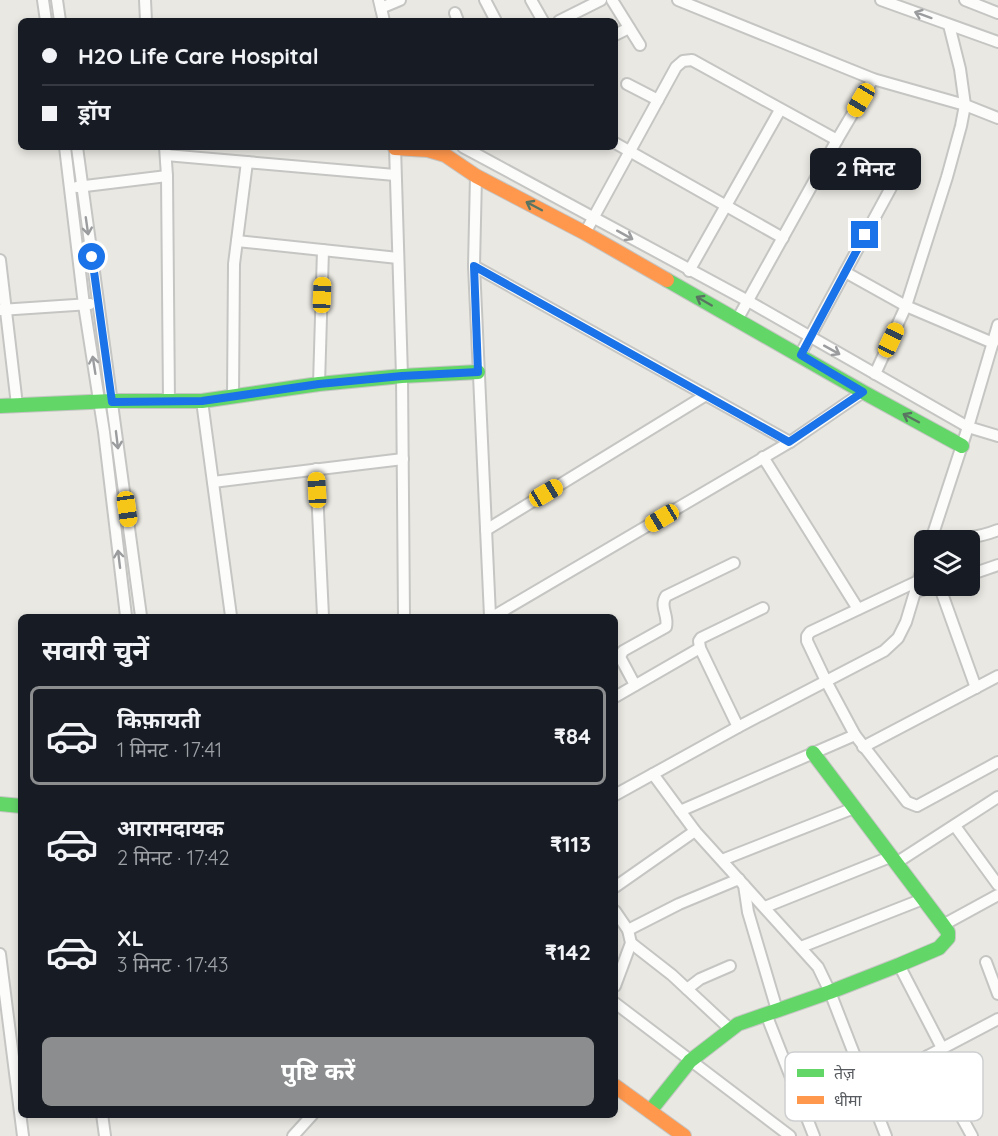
<!DOCTYPE html>
<html lang="hi">
<head>
<meta charset="utf-8">
<style>
  :root { --surface:#171b24; --page:#20242c; --text:#f1f3f6; --muted:#9ea1a6; --line:#363941; --accent:#8b8d8e }
  body { margin:0; font-family:Quicksand,"Noto Sans Devanagari",sans-serif; background:var(--page); color:var(--text); height:100vh; display:flex; flex-direction:column; font-size:22px; white-space:nowrap }
  * { box-sizing:border-box; margin:0 }
  p { font-size:20px; color:var(--muted) }
  .icon { flex:none; width:33px; height:33px; fill:none; stroke:currentColor; stroke-width:2; stroke-linecap:round; stroke-linejoin:round }
  .map { position:relative; flex:1; overflow:hidden }
  .panel { position:absolute; left:18px; top:614px; width:600px; height:504px; display:flex; flex-direction:column; background:var(--surface); border-radius:9px; box-shadow:0 3px 9px #0003 }
  .panel>* { flex:none }
  .banner { position:absolute; left:18px; top:18px; width:600px; height:132px; border-radius:9px; box-shadow:0 3px 9px #0003; display:grid; align-content:center; height:132px; padding:0 24px; background:var(--surface) }
  .tools { position:absolute; left:914px; top:530px; display:grid; gap:12px }
  .tools a { display:grid; place-items:center; width:66px; height:66px; border-radius:9px; background:var(--surface); box-shadow:0 3px 9px #0003; font-size:30px }
  .end { position:absolute; width:27px; height:27px; margin:-14px; border:8px solid #1a73e8; background:#fff; box-shadow:0 0 0 3px #fff }
  .from { border-radius:50% }
  .bubble { position:absolute; height:42px; border-radius:9px; background:var(--surface); box-shadow:0 3px 9px #0003; font-size:20px; font-weight:700; line-height:42px; text-align:center }
  .car { position:absolute; width:18px; height:36px; margin:-18px -9px; border-radius:8px; box-shadow:0 0 4px 2px #0007; background:linear-gradient(#f5c518 24%,#345 0 40%,#f5c518 0 76%,#345 0 86%,#f5c518 0) }
  .banner b { display:flex; align-items:center; gap:21px; height:57px; font-size:22px }
  .banner b+b { border-top:2px solid var(--line) }
  .banner i { width:15px; height:15px; background:var(--text) }
  ul { padding:0; list-style:none }
  li { display:flex; align-items:center; gap:18px; height:99px; margin:0 12px 9px; padding:0 12px; border:3px solid transparent; border-radius:9px }
  li div { flex:1 }
  li b { display:block; font-size:22px }
  li em { font-style:normal; font-weight:700 }
  li.on { border-color:var(--accent) }
  li>.icon { width:54px; height:54px; stroke-width:1.5 }
  h2 { padding:0 24px; font-size:27px; line-height:72px }
  .primary-button { display:flex; gap:12px; margin-top:auto; padding:12px 24px }
  .primary-button a { flex:1; height:69px; border-radius:9px; background:var(--accent); color:#fff; font-size:24px; font-weight:700; line-height:69px; text-align:center }
  .map>svg:first-child { display:block }
</style>
</head>
<body>
<div class="map">
<svg width="998" height="1136" viewBox="0 0 998 1136">
  <rect width="100%" height="100%" fill="#e9e8e2"/>
  <g fill="none" stroke-linecap="round" stroke-linejoin="round">
    <!-- street casing -->
    <g stroke="#c5c5c3" stroke-width="14">
      <g id="street">
        <polyline points="43,0 46,21"/>
        <polyline points="57,0 60,21"/>
        <polyline points="145,0 146,21"/>
        <polyline points="379,0 384,21"/>
        <polyline points="485,0 496,21"/>
        <polyline points="531,0 543,21"/>
        <polyline points="612,0 640,45"/>
        <polyline points="678,0 873,79 965,105 998,118"/>
        <polyline points="881,0 998,42"/>
        <polyline points="965,0 998,13"/>
        <polyline points="381,8 400,0"/>
        <polyline points="455,13 458,21"/>
        <polyline points="559,21 601,0"/>
        <polyline points="615,35 629,28"/>
        <polyline points="627,84 658,100"/>
        <polyline points="615,143 783,238"/>
        <polyline points="65,147 84,305 104,432 126,616"/>
        <polyline points="77,147 141,616"/>
        <polyline points="165,147 167,176 169,402"/>
        <polyline points="395,147 402,376 404,616"/>
        <polyline points="463,147 748,301 968,427 998,436"/>
        <polyline points="166,155 395,175"/>
        <polyline points="476,176 474,266 490,616"/>
        <polyline points="77,187 167,176"/>
        <polyline points="585,233 676,67 683,61 692,60 837,140"/>
        <polyline points="237,241 398,258"/>
        <polyline points="0,260 17,405"/>
        <polyline points="474,266 790,442"/>
        <polyline points="689,271 780,110"/>
        <polyline points="845,272 906,306 993,343"/>
        <polyline points="0,310 90,304"/>
        <polyline points="737,320 837,140 873,79"/>
        <polyline points="800,355 906,160"/>
        <polyline points="875,374 906,306 947,177 961,126 965,105 960,69 949,25"/>
        <polyline points="319,384 323,250"/>
        <polyline points="233,397 234,264 247,162"/>
        <polyline points="202,401 231,616"/>
        <polyline points="763,457 858,609"/>
        <polyline points="316,469 323,616"/>
        <polyline points="213,482 403,459"/>
        <polyline points="486,530 706,395"/>
        <path d="M932 539C956 539 976 539 998 530"/>
        <polyline points="931,540 968,427 998,325"/>
        <polyline points="969,575 998,565"/>
        <polyline points="918,581 810,632 807,636 807,641 826,681 855,735 907,802 917,806 998,762"/>
        <polyline points="939,585 976,688"/>
        <polyline points="915,592 940,585"/>
        <polyline points="494,616 790,442 863,392"/>
        <path d="M635 685 620 657 623 651 666 627C669 615 659 607 666 596L734 563"/>
        <polyline points="615,697 700,648"/>
        <polyline points="738,727 700,648 699,641 701,638 763,608"/>
        <polyline points="863,747 998,676"/>
        <polyline points="653,774 695,831 818,967 830,992 886,1136"/>
        <polyline points="615,795 738,727 884,651 898,638 906,622 924,562"/>
        <polyline points="680,811 855,735"/>
        <polyline points="955,826 998,885"/>
        <polyline points="722,860 854,808"/>
        <polyline points="896,863 998,797"/>
        <polyline points="744,885 748,912 777,1010"/>
        <polyline points="615,887 695,831"/>
        <polyline points="765,907 890,857"/>
        <polyline points="615,911 628,930 631,943 615,986"/>
        <polyline points="943,925 998,895"/>
        <polyline points="628,930 679,904 739,879"/>
        <polyline points="631,943 672,975 730,1029"/>
        <polyline points="801,947 923,899"/>
        <polyline points="0,954 23,1136"/>
        <polyline points="986,962 998,994"/>
        <polyline points="899,965 942,1048"/>
        <polyline points="687,989 700,979 730,966"/>
        <polyline points="615,1003 790,1136"/>
        <polyline points="766,1014 814,1136"/>
        <polyline points="928,1056 972,1136"/>
        <polyline points="867,1088 998,1019"/>
        <polyline points="102,1114 105,1136"/>
        <polyline points="293,1136 313,1114"/>
      </g>
    </g>
    <!-- fast casing -->
    <g stroke="#c5c5c4" stroke-width="16">
      <g id="fast">
        <polyline points="667,280 863,392 962,446"/>
        <polyline points="0,406 112,401 202,401 319,384 402,376 478,372"/>
        <polyline points="0,804 21,806"/>
        <polyline points="650,1111 690,1061 738,1024 830,992 899,965 939,948 948,938 948,932 943,925 813,753"/>
      </g>
    </g>
    <!-- slow casing -->
    <g stroke="#c5c5c4" stroke-width="16">
      <g id="slow">
        <polyline points="395,148 428,150 445,155 476,176 585,233 667,280"/>
        <polyline points="615,1086 684,1136"/>
      </g>
    </g>
    <!-- street -->
    <use href="#street" stroke="#fcfcfb" stroke-width="10"/>
    <!-- fast -->
    <use href="#fast" stroke="#63d668" stroke-width="14"/>
    <!-- slow -->
    <use href="#slow" stroke="#ff974d" stroke-width="14"/>
  </g>
  <!-- one-way arrows -->
  <defs><path id="oneway-shaft" d="M-6 0H5M1.5-3L5.5 0L1.5 3" fill="none" stroke-width="1.6" stroke-linecap="round" stroke-linejoin="round" transform="scale(1.5)"/></defs>
  <g stroke="#9a9c9e">
    <use href="#oneway-shaft" transform="translate(923 15) rotate(-160)"/>
    <use href="#oneway-shaft" transform="translate(87 226) rotate(82)"/>
    <use href="#oneway-shaft" transform="translate(625 235) rotate(29)"/>
    <use href="#oneway-shaft" transform="translate(832 350) rotate(29)"/>
    <use href="#oneway-shaft" transform="translate(94 365) rotate(-99)"/>
    <use href="#oneway-shaft" transform="translate(117 440) rotate(83)"/>
    <use href="#oneway-shaft" transform="translate(119 559) rotate(-97)"/>
  </g>
  <g stroke="#5a7462">
    <use href="#oneway-shaft" transform="translate(534 206) rotate(-152)"/>
    <use href="#oneway-shaft" transform="translate(704 301) rotate(-150)"/>
    <use href="#oneway-shaft" transform="translate(911 418) rotate(-152)"/>
  </g>
  <g fill="none" stroke-linecap="round" stroke-linejoin="round">
    <!-- route -->
    <polyline stroke="#1a73e8" stroke-width="8" points="92,257 112,402 202,401 319,384 402,376 478,372 474,266 789,442 863,392 801,355 865,235"/>
  </g>
  <!-- legend -->
  <rect x="785" y="1052" width="198" height="69" rx="9" fill="#fff" stroke="#cdcecf" stroke-width="1.5"/>
  <rect x="797" y="1069" width="27" height="8" fill="#63d668"/>
  <rect x="797" y="1096" width="27" height="8" fill="#ff974d"/>
  <g font-size="16" fill="#585c60">
    <text x="834" y="1079">तेज़</text>
    <text x="834" y="1106">धीमा</text>
  </g>
</svg>
<div class="tools">
<a><svg class="icon" aria-label="layers" viewBox="0 0 24 24"><path d="M12 4l9 5-9 5-9-5zM3 14l9 5 9-5"/></svg></a>
</div>
<i class="end from" style="left:92px;top:257px"></i>
<i class="end" style="left:865px;top:235px"></i>
<div class="bubble" style="left:810px;top:148px;width:111px">2 मिनट</div>
<i class="car" style="left:861px;top:100px;rotate:211deg"></i>
<i class="car" style="left:322px;top:295px;rotate:2deg"></i>
<i class="car" style="left:891px;top:340px;rotate:25deg"></i>
<i class="car" style="left:317px;top:490px;rotate:357deg"></i>
<i class="car" style="left:546px;top:493px;rotate:59deg"></i>
<i class="car" style="left:127px;top:509px;rotate:172deg"></i>
<i class="car" style="left:662px;top:518px;rotate:239deg"></i>
<div class="banner">
<b><i class="from"></i>H2O Life Care Hospital</b>
<b><i></i>ड्रॉप</b>
</div>
<section class="panel">
<h2>सवारी चुनें</h2>
<ul>
<li class="on"><svg class="icon" aria-label="car" viewBox="0 0 24 24"><path d="M5 17H2v-5l4-1 3-4h7l3 4 3 1v5h-3M9 17h6M6 11h13"/><circle cx="7" cy="17" r="2"/><circle cx="17" cy="17" r="2"/></svg><div><b>किफ़ायती</b><p>1 मिनट · 17:41</p></div><em>₹84</em></li>
<li><svg class="icon" aria-label="car" viewBox="0 0 24 24"><path d="M5 17H2v-5l4-1 3-4h7l3 4 3 1v5h-3M9 17h6M6 11h13"/><circle cx="7" cy="17" r="2"/><circle cx="17" cy="17" r="2"/></svg><div><b>आरामदायक</b><p>2 मिनट · 17:42</p></div><em>₹113</em></li>
<li><svg class="icon" aria-label="car" viewBox="0 0 24 24"><path d="M5 17H2v-5l4-1 3-4h7l3 4 3 1v5h-3M9 17h6M6 11h13"/><circle cx="7" cy="17" r="2"/><circle cx="17" cy="17" r="2"/></svg><div><b>XL</b><p>3 मिनट · 17:43</p></div><em>₹142</em></li>
</ul>
<div class="primary-button"><a>पुष्टि करें</a></div>
</section>
</div>
</body>
</html>
